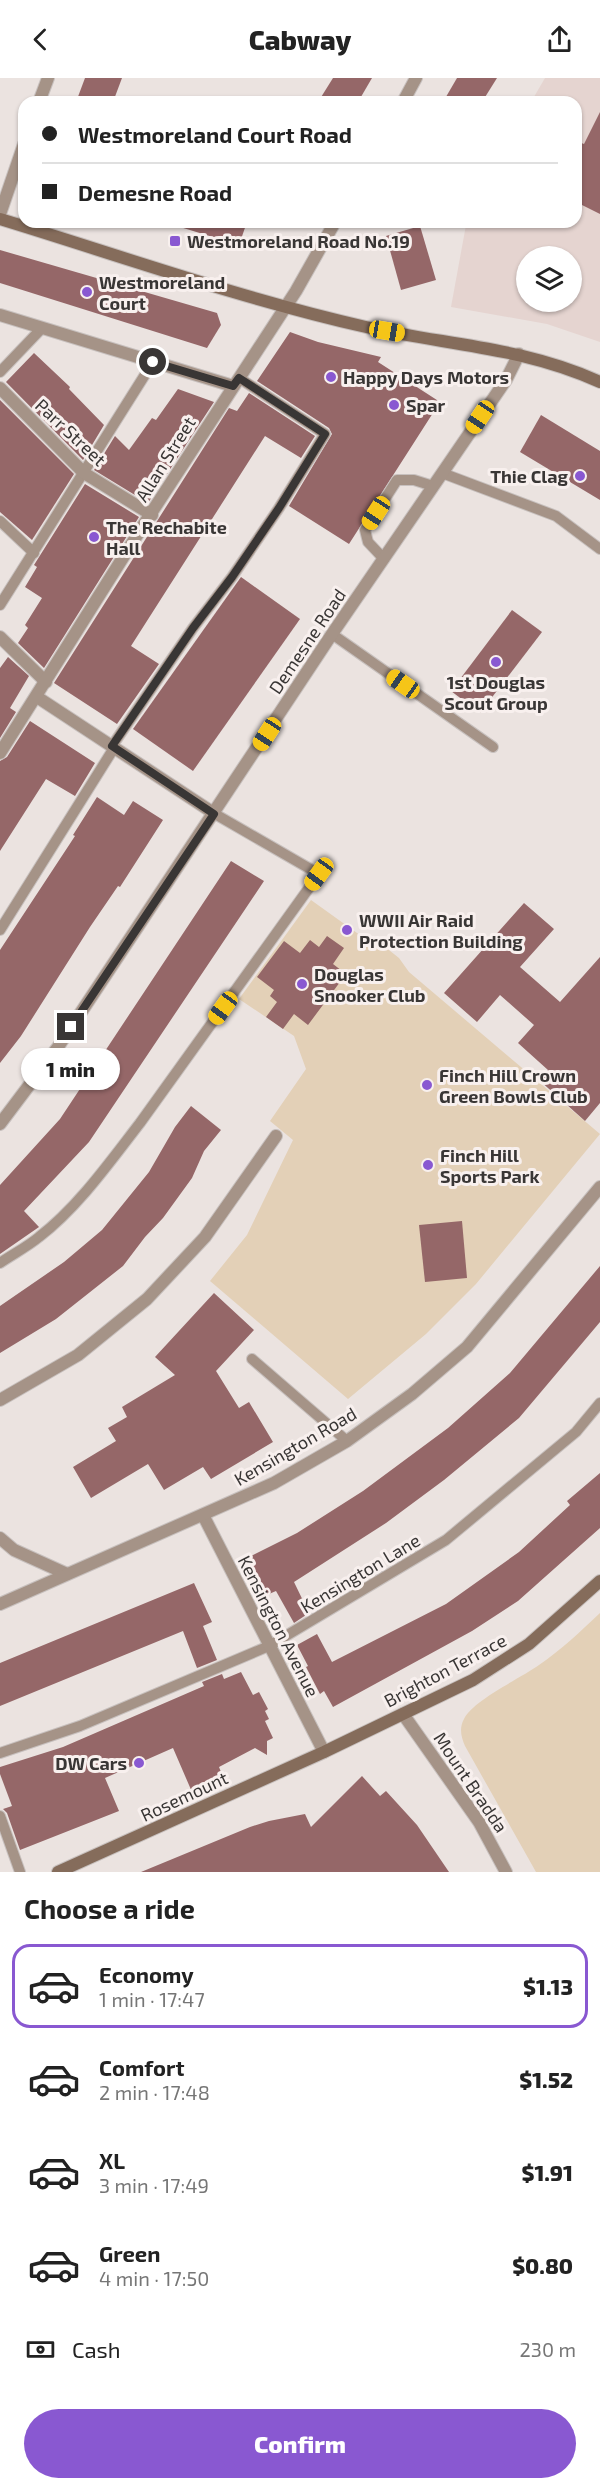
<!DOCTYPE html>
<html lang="en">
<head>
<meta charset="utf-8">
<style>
  :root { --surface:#fff; --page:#f2f2f2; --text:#222; --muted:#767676; --line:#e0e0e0; --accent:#8958d1 }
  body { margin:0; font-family:"Exo 2",sans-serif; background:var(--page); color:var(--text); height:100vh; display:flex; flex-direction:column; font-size:22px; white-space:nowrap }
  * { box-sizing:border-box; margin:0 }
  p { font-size:20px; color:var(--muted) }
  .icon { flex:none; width:33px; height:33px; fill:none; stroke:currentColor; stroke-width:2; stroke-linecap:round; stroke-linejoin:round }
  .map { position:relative; height:1794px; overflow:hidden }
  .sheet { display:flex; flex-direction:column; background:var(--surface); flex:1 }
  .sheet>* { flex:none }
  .hud { position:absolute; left:18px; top:18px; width:564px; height:132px; border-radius:18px; box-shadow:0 2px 4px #0004; display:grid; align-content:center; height:132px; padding:0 24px; background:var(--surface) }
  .fabs { position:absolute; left:516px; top:168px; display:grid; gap:12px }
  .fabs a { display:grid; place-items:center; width:66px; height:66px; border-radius:50%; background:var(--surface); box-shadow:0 2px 4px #0004; font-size:30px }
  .end { position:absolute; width:27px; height:27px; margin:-14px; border:8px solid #393635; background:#fff; box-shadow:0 0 0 3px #fff }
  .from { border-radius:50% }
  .bubble { position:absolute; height:42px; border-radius:21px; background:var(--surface); box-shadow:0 2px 4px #0004; font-size:20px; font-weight:800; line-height:42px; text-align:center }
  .car { position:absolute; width:18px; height:36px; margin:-18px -9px; border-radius:8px; box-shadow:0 0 4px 2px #0007; background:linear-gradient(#f5c518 24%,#345 0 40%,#f5c518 0 76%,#345 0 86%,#f5c518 0) }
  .hud b { display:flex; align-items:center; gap:21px; height:57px; font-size:22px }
  .hud b+b { border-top:2px solid var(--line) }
  .hud i { width:15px; height:15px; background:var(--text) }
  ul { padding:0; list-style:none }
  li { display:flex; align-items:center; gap:18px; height:84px; margin:0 12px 9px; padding:0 12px; border:3px solid transparent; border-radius:18px }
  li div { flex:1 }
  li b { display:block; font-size:22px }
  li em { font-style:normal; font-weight:800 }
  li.on { border-color:var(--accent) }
  li>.icon { width:54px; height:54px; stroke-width:1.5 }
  h2 { padding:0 24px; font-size:27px; line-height:72px }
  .pay { display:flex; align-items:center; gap:15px; height:66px; padding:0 24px; font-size:22px }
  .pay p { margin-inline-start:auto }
  .action { display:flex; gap:12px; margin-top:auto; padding:12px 24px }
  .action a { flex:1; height:69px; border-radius:36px; background:var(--accent); color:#fff; font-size:24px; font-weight:800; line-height:69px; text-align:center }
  header { display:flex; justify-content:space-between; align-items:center; height:78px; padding:0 24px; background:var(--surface); font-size:27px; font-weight:800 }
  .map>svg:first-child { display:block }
</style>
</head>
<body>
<header><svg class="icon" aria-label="back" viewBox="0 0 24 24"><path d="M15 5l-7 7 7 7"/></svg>Cabway<svg class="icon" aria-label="share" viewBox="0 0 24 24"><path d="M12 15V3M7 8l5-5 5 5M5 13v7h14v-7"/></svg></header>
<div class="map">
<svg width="600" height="1794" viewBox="0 0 600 1794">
  <rect width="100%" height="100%" fill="#ebe3e0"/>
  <!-- built -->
  <path fill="#e5d4d0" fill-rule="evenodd" d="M545 0H600V264L547 246 451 229 466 147 461 144H576V24H531ZM526 178H572V224H526Z"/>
  <!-- green -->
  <g fill="#e3d0b7">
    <polygon points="311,822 364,860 370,857 399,880 409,894 600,1056 476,1206 426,1256 348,1321 210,1203 247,1157 293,1062 270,1043 306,991 294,958 239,921"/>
    <path d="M600 1535V1794H536L465 1668C461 1659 459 1650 464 1641 473 1622 521 1600 539 1587 561 1572 581 1553 600 1535Z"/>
  </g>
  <!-- building -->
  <g fill="#956768">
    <polygon points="85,0 122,0 113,24 76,24"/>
    <polygon points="333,0 372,0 358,24 318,24"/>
    <polygon points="457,0 497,0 482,24 443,24"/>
    <polygon points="600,34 600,136 576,124 576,63 584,66"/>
    <polygon points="181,144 247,144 239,167 180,149"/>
    <polygon points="420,148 436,202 401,212 386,158"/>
    <polygon points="0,172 217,235 221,247 207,270 0,205"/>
    <polygon points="290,254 318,264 381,279 378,284 440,324 349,466 289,428 332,356 329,350 257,303"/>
    <polygon points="34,275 70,309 69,311 104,347 83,382 6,304"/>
    <polygon points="178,311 214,324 148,425 94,392 115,358 129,372 152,340 156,342"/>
    <polygon points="249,315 315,358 301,380 265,358 131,568 159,586 117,646 54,605 229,330 237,333"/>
    <polygon points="0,322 74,396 32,462 0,434"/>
    <polygon points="541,337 600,373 600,422 520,374"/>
    <polygon points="85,406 139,439 44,590 18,565 28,550 25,547 42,520 25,509 37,489 34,487"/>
    <polygon points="241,499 300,541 193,693 133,651"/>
    <polygon points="512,532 542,554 480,635 451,613"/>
    <polygon points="8,579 29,598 10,630 16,634 0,660 0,590"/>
    <polygon points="30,643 95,685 75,718 46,701 0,773 0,683 7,679"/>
    <polygon points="97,719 124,737 133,723 163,742 120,809 118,808 90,849 21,958 0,985 0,872 75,758 73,757"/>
    <polygon points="231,783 264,803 89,1064 24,1133 39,1149 0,1176 0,1107 60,1041"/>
    <polygon points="524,825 554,851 520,889 560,924 600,879 600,1025 585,1043 539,1002 548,992 518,965 534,947 500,917 477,944 444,915"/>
    <polygon points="327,858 344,870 333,886 346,896 308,947 294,936 283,951 266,939 277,924 270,918 274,912 257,899 284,863 300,875 310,862 319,869"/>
    <polygon points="191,1028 221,1052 204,1073 192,1100 163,1140 145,1159 123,1188 56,1241 0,1275 0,1228 64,1184 102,1152 149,1094 175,1049"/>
    <polygon points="462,1143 467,1200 425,1204 419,1147"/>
    <polygon points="600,1188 600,1244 519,1340 444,1402 386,1445 294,1504 309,1535 294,1545 276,1513 262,1519 243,1482 297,1455 363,1413 448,1350 510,1295"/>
    <polygon points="214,1215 254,1252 216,1293 239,1330 249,1324 273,1364 211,1401 203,1389 164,1412 148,1386 91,1420 73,1389 116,1363 108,1350 127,1339 122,1329 175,1297 155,1279"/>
    <polygon points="600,1395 600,1450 518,1523 472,1553 333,1629 324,1613 320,1616 306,1589 308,1588 297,1567 317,1556 332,1584 446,1526 519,1474 570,1427 567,1423"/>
    <polygon points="194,1505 212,1544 203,1548 217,1582 197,1590 183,1553 0,1628 0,1585"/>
    <polygon points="241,1594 253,1617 259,1614 268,1631 265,1633 269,1641 265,1643 273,1660 267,1663 267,1677 255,1670 219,1689 223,1699 192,1714 173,1670 105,1700 119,1733 20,1772 7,1735 3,1731 12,1728 0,1696 0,1689 63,1669 204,1608 202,1604 222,1596 224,1601"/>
    <polygon points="362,1698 380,1718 386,1713 417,1747 449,1794 141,1794 250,1749 269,1743 305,1736 311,1749"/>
  </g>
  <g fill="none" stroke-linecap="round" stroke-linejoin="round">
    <!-- lane casing -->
    <g stroke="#c7c0be" stroke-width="12">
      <g id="lane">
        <polyline points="0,294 42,250"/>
        <polyline points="442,395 556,438 600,471"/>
        <polyline points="0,443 34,475"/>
        <polyline points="384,481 368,464 365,452 397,402 414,402 433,408"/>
        <polyline points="0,527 153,284"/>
        <polyline points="332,556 493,669"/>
        <polyline points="112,668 193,550 232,499 279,430 325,356 239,300"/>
        <polyline points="0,852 114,670"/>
        <path d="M0 1185C13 1176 27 1169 39 1159 78 1129 109 1085 140 1045L319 796 215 736"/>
        <polyline points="252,1281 347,1363"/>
        <polyline points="0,1675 80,1648 269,1568 446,1462 576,1354 600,1325"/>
        <polyline points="0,1738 20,1794"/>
      </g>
    </g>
    <!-- street casing -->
    <g stroke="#c7c0be" stroke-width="14">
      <g id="street">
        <polyline points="39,24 48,0"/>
        <polyline points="403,24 416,0"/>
        <polyline points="0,136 24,66"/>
        <polyline points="0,237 233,308"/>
        <polyline points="0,310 84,395 152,437"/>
        <polyline points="0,559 46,604"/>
        <polyline points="37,619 215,736"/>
        <polyline points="0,675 146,443 296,213 335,144"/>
        <polyline points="0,1046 58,969 332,556 506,302 519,276"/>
        <polyline points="0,1322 78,1277 147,1221 205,1159 276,1058"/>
        <polyline points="203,1437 324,1674"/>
        <polyline points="0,1460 14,1472 67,1496"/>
        <polyline points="0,1526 274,1405 347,1363 412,1316 467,1269 600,1109"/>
        <polyline points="403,1636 479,1744 506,1794"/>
      </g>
    </g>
    <!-- secondary casing -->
    <g stroke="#c7c0be" stroke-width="14">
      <g id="secondary">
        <path d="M0 141C121 178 242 221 366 249 446 267 524 269 600 304"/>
        <polyline points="58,1794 324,1674 473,1602 529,1566 600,1503"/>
      </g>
    </g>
    <!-- lane -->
    <use href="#lane" stroke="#a59387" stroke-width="10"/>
    <!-- street -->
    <use href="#street" stroke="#a59387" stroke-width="12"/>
    <!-- secondary -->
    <use href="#secondary" stroke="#856c5b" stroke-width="12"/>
  </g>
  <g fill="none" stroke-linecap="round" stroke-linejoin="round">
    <!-- route -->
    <polyline stroke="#393635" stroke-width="8" points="71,949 214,736 112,668 193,550 232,499 279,430 325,356 239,300 233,308 153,284"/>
  </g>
  <!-- markers -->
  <g fill="#8958d1" stroke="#f8f0ee" stroke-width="2">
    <rect x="169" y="157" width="12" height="12" rx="3"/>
    <circle cx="87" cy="214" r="6"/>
    <circle cx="331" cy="299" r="6"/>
    <circle cx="394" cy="327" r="6"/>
    <circle cx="580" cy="398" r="6"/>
    <circle cx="94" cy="459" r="6"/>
    <circle cx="496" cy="584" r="6"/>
    <circle cx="347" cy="852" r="6"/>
    <circle cx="302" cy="906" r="6"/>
    <circle cx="427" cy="1007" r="6"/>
    <circle cx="428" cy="1087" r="6"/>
    <circle cx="139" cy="1685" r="6"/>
  </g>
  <g text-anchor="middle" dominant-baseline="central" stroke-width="6" stroke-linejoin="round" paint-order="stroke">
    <!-- poi labels -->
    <g font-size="18" font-weight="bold" fill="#393635" stroke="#f8f0ee" text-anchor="start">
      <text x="187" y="163">Westmoreland Road No.19</text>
      <text x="99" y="204">Westmoreland<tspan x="99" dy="21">Court</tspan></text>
      <text x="343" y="299">Happy Days Motors</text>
      <text x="406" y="327">Spar</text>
      <text x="568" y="398" text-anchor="end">Thie Clag</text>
      <text x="106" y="449">The Rechabite<tspan x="106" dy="21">Hall</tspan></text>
      <text x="496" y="604" text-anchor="middle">1st Douglas<tspan x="496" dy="21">Scout Group</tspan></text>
      <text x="359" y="842">WWII Air Raid<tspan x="359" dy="21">Protection Building</tspan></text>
      <text x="314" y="896">Douglas<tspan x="314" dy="21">Snooker Club</tspan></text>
      <text x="439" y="997">Finch Hill Crown<tspan x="439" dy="21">Green Bowls Club</tspan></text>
      <text x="440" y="1077">Finch Hill<tspan x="440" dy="21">Sports Park</tspan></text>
      <text x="127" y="1685" text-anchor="end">DW Cars</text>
    </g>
    <!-- street labels -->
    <g font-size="18" fill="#393635" stroke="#f8f0ee">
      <text transform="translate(71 354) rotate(43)">Parr Street</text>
      <text transform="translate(165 381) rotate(-58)">Allan Street</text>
      <text transform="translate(307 563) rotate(-56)">Demesne Road</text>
      <text transform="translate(295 1368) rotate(-30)">Kensington Road</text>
      <text transform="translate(360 1495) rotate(-31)">Kensington Lane</text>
      <text transform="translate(279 1548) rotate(63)">Kensington Avenue</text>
      <text transform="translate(445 1592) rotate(-28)">Brighton Terrace</text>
      <text transform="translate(471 1704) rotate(56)">Mount Bradda</text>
      <text transform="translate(184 1718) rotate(-25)">Rosemount</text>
    </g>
  </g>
</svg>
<div class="fabs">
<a><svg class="icon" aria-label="layers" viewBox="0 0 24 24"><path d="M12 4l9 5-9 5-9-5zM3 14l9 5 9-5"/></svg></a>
</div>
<i class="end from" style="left:153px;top:284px"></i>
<i class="end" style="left:71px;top:949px"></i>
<div class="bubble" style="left:21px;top:970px;width:99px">1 min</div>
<i class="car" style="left:387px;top:253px;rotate:100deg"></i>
<i class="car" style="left:480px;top:339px;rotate:214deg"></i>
<i class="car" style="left:376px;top:435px;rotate:213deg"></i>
<i class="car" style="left:403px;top:606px;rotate:305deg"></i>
<i class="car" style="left:267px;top:656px;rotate:213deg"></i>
<i class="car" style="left:319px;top:796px;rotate:216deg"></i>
<i class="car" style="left:223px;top:930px;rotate:216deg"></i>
<div class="hud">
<b><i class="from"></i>Westmoreland Court Road</b>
<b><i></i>Demesne Road</b>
</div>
</div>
<section class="sheet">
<h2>Choose a ride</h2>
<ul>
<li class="on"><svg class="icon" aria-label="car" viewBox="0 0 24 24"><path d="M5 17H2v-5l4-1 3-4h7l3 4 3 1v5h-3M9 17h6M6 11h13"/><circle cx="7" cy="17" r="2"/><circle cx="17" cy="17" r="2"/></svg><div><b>Economy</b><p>1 min · 17:47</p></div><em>$1.13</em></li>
<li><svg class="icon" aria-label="car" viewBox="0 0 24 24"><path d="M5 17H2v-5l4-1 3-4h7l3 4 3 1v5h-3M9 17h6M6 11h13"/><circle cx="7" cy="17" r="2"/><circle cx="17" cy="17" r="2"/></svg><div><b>Comfort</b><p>2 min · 17:48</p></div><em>$1.52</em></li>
<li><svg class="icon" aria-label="car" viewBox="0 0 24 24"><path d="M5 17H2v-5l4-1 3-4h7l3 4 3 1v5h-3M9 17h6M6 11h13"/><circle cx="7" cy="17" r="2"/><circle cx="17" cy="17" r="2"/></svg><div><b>XL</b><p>3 min · 17:49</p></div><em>$1.91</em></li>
<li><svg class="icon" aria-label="car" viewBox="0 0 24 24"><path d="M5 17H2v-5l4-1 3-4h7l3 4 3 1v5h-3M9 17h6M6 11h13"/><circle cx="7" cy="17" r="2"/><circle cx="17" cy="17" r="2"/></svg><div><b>Green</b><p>4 min · 17:50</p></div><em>$0.80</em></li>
</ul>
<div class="pay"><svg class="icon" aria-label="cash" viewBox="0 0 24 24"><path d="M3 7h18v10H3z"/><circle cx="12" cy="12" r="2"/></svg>Cash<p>230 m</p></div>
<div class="action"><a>Confirm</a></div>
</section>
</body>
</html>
